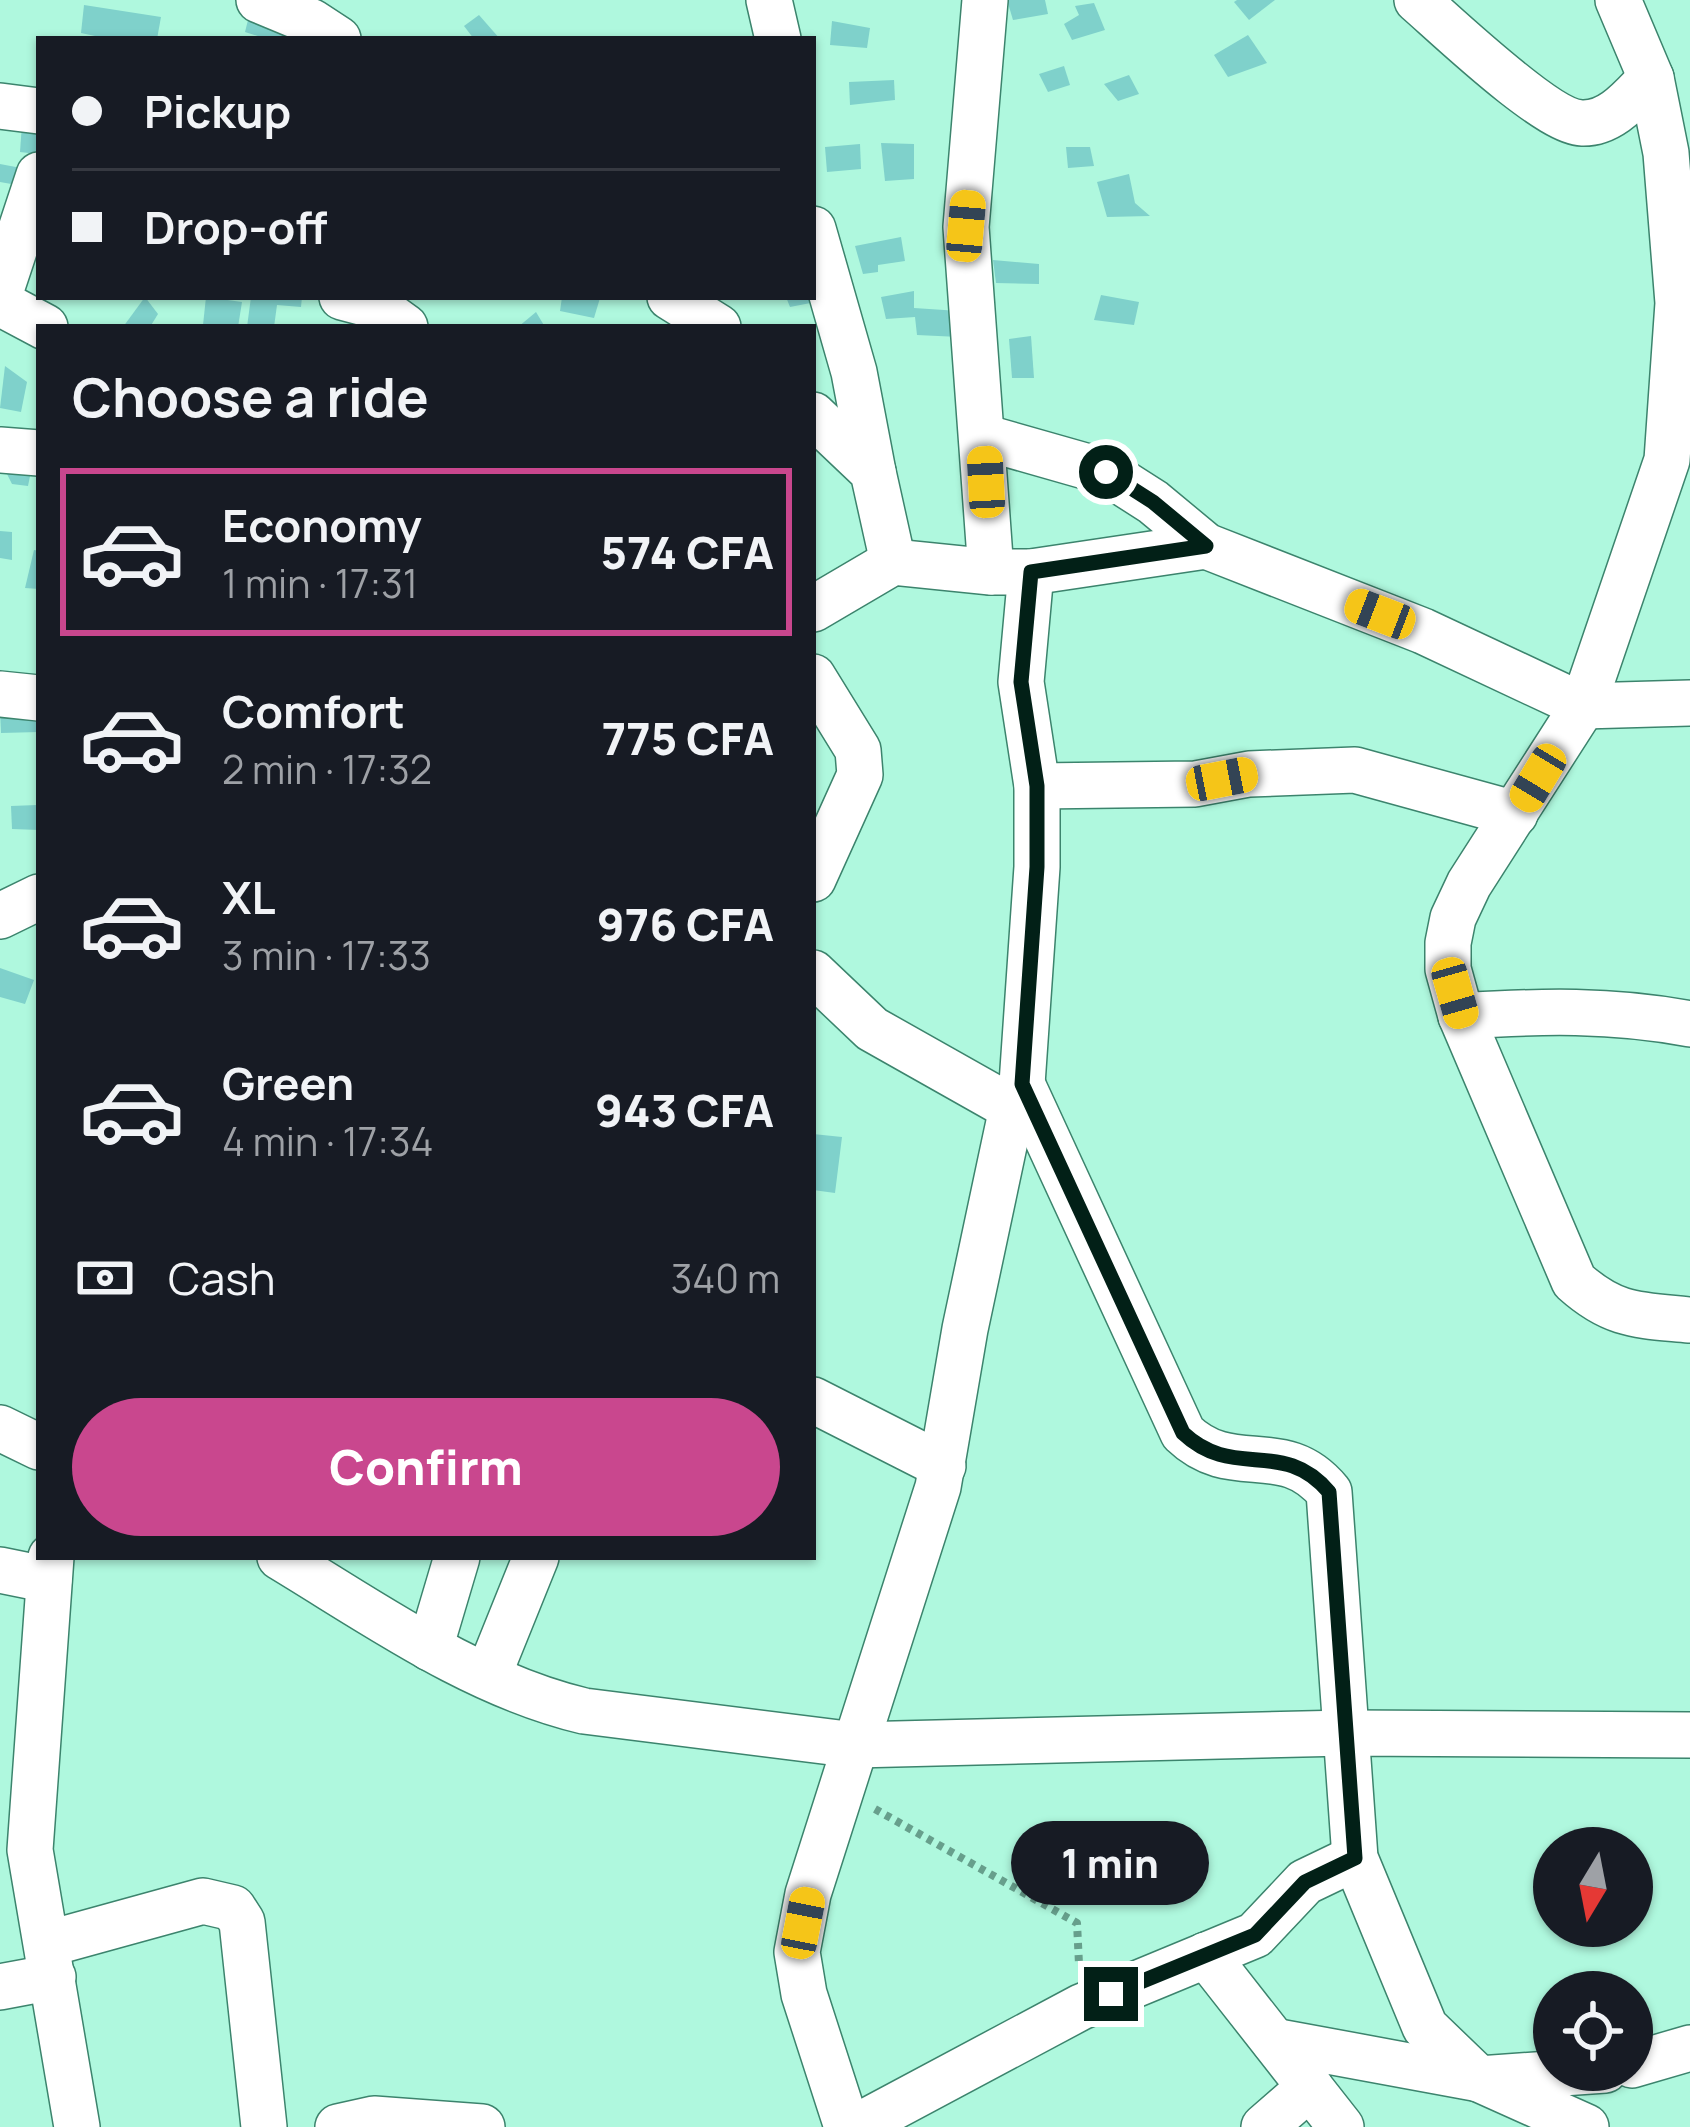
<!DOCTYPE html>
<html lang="en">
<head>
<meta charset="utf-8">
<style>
  :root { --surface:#171b24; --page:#242831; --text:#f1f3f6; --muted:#9ea1a6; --line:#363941; --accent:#c9478e }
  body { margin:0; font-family:Manrope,sans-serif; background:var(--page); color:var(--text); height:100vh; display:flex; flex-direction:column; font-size:45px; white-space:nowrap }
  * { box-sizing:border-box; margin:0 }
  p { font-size:39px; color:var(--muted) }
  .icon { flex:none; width:66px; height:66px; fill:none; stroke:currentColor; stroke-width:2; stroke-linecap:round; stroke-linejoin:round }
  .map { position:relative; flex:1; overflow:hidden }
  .sheet { position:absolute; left:36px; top:324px; width:780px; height:1236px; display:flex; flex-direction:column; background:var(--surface); border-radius:0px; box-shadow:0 3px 9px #0004 }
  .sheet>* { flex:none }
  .guide { position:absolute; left:36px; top:36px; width:780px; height:264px; border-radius:0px; box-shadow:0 3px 9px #0004; display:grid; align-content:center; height:264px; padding:0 36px; background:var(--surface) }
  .needle { width:78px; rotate:190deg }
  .tools { position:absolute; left:1533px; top:1827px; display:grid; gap:24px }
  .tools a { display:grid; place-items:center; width:120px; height:120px; border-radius:50%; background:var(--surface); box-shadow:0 3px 9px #0004; font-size:60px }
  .end { position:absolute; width:54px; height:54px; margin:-27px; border:15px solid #022017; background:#fff; box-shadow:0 0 0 6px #fff }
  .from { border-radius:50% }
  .bubble { position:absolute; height:84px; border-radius:42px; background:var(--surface); box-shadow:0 3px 9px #0004; font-size:39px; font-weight:800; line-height:84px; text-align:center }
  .car { position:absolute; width:36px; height:72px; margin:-36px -18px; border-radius:15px; box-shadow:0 0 9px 3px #0007; background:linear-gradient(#f5c518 24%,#345 0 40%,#f5c518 0 76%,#345 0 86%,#f5c518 0) }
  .guide b { display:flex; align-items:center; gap:42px; height:114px; font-size:45px }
  .guide b+b { border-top:3px solid var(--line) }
  .guide i { width:30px; height:30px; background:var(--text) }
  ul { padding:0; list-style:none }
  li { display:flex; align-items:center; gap:36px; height:168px; margin:0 24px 18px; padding:0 12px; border:6px solid transparent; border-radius:0px }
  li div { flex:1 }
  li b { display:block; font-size:45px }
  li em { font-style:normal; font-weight:800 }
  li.selected { border-color:var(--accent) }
  li>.icon { width:108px; height:108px; stroke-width:1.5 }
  h2 { padding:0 36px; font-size:54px; line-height:144px }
  .pay { display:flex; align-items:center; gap:30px; height:132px; padding:0 36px; font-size:45px }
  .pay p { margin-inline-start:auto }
  .primary-button { display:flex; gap:24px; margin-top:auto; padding:24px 36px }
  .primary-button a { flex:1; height:138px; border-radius:72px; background:var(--accent); color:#fff; font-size:48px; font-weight:800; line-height:138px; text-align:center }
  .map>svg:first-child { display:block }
</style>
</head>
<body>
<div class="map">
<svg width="1690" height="2127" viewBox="0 0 1690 2127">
  <rect width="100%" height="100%" fill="#aff8de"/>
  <!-- building -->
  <g fill="#7fd1cb">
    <polygon points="1007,0 1045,0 1048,14 1013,20"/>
    <polygon points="1237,0 1275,0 1249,20 1234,2"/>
    <polygon points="1094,3 1105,30 1072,40 1064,24 1079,15 1075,6"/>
    <polygon points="84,5 161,17 157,39 109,39 81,33"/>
    <polygon points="251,8 293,24 288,39 267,39 245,32"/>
    <polygon points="479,15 500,39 474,39 464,26"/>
    <polygon points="832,21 870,28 867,48 830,45"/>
    <polygon points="1248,35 1267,63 1228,77 1214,55"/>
    <polygon points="1064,66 1070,85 1048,92 1039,74"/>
    <polygon points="1129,75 1139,94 1118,101 1104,84"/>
    <polygon points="894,80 895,100 850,105 849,82"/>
    <polygon points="22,124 39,126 37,154 20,152"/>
    <polygon points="881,143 914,144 914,179 885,181"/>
    <polygon points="860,144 861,169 827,172 825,147"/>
    <polygon points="1066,147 1090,147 1094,166 1068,168"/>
    <polygon points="0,164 21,168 17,185 0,182"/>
    <polygon points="1129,174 1135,203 1150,216 1107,217 1097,182"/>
    <polygon points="901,237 905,261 878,265 878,272 863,274 855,246"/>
    <polygon points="993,260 1039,264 1039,284 996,283"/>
    <polygon points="914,291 914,308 959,311 959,337 917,335 915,317 886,319 881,297"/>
    <polygon points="1101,295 1139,302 1134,325 1094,320"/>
    <polygon points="145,297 158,314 150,327 123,327"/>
    <polygon points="206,297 242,302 238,327 203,325"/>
    <polygon points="251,297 302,297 301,307 277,305 274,327 247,327"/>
    <polygon points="562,297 600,298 594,318 560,311"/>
    <polygon points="786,297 813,297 826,300 790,307"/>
    <polygon points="536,312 545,327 518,327"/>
    <polygon points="1031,336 1034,378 1012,378 1009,339"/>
    <polygon points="5,366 27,382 21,412 0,408"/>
    <polygon points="0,459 32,466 28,486 12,484 7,474 0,473"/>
    <polygon points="0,531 12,532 12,560 0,558"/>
    <polygon points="34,550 39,551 39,589 25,588"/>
    <polygon points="0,710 38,712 39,732 1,733"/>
    <polygon points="37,805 39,830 12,829 11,806"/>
    <polygon points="0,968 34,980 25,1004 0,997"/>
    <polygon points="813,1134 842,1137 835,1193 813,1190"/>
  </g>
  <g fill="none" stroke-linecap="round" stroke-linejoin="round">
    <!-- minor casing -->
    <g stroke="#3c846d" stroke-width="48">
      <g id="minor">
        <polyline points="259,0 312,22 338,39"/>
        <polyline points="769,0 778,39"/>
        <polyline points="985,0 966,227 991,572"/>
        <path d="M1417 0C1448 27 1547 122 1582 123 1612 124 1633 96 1651 78"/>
        <path d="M1618 0 1651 78 1666 153 1678 303 1667 460 1583 706 1469 884 1453 918 1448 943V969L1461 1016 1574 1281C1614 1317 1639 1315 1690 1320"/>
        <polyline points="0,106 39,111"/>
        <polyline points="813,229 854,372 873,472"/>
        <polyline points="0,293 39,175"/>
        <polyline points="342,297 376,306 405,327"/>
        <polyline points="670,297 718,327"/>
        <polyline points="0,303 45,327"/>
        <polyline points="813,415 873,472 893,562"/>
        <polyline points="983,437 1106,472 1153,502 1206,546 1423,631 1583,706 1690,703"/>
        <polyline points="0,450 39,453"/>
        <polyline points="813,609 893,562 991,572 1031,572 1206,546"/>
        <polyline points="813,677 858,750 860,775 813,879"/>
        <polyline points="0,694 39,698"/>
        <polyline points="1037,786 1195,784 1249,774 1355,770 1515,814"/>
        <polyline points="0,916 39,897"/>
        <polyline points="813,973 872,1029 1012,1108"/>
        <path d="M1461 1016C1540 1011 1612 1009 1690 1024"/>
        <path d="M1022 1084 1183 1433C1233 1481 1283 1436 1329 1492L1355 1858 1425 2027 1479 2079 1586 2127"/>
        <polyline points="813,1400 943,1466"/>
        <polyline points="0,1428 39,1447"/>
        <polyline points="51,1557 30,1850 77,2127"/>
        <path d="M280 1557C376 1615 474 1685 584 1711L855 1745 1346 1733 1690 1735"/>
        <polyline points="0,1570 49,1580"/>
        <polyline points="430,1648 457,1557"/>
        <polyline points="488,1676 536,1557"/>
        <polyline points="47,1944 203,1901 233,1908 242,1922 264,2127"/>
        <polyline points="1206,1955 1341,2127"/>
        <polyline points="0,1987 53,1977"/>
        <polyline points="1274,2041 1479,2079 1605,2070"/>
        <polyline points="1632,2065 1690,2048"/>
        <polyline points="338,2127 374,2119 482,2127"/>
        <polyline points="847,2127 804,1994 797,1952 808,1894 938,1487 965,1329 1012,1108 1022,1084 1037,867 1037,786 1021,682 1031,572"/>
        <polyline points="856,2127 1081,2007 1255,1935 1305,1882 1355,1858"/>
        <polyline points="1264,2127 1310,2087"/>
      </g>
    </g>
    <!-- path -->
    <polyline stroke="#679f8c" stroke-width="8" stroke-dasharray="6 6" stroke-linecap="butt" points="875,1809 1077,1923 1079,1964"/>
    <!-- minor -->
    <use href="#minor" stroke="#fff" stroke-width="45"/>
  </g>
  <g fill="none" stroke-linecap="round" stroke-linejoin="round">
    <!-- route -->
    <path stroke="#022017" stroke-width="15" d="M1106 472 1153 502 1206 546 1031 572 1021 682 1037 786V867L1022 1084 1183 1433C1234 1481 1283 1437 1329 1492L1355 1858 1305 1882 1255 1935 1111 1994"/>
  </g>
</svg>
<div class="tools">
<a><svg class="needle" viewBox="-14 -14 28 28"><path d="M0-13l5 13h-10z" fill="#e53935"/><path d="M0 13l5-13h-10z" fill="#9ea1a6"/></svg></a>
<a><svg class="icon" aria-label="locate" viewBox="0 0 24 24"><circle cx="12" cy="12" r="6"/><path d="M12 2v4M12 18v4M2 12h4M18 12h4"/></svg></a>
</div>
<i class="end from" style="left:1106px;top:472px"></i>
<i class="end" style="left:1111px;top:1994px"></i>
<div class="bubble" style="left:1011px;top:1821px;width:198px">1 min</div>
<i class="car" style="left:966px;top:226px;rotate:5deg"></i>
<i class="car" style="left:986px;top:482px;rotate:357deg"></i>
<i class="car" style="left:1380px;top:614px;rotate:291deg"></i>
<i class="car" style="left:1538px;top:778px;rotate:211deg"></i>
<i class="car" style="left:1222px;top:779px;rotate:79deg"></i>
<i class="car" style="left:1455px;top:993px;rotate:164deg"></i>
<i class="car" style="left:803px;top:1923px;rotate:11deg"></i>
<div class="guide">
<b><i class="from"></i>Pickup</b>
<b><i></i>Drop-off</b>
</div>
<section class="sheet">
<h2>Choose a ride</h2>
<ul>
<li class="selected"><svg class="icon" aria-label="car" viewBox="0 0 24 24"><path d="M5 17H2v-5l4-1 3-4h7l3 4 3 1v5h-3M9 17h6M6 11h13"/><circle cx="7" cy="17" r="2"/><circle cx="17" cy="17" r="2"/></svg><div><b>Economy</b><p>1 min · 17:31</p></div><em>574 CFA</em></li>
<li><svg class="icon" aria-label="car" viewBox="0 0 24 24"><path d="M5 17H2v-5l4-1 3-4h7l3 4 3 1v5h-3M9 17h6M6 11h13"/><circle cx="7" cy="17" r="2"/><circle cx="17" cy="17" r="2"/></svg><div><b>Comfort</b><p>2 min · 17:32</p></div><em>775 CFA</em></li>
<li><svg class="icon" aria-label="car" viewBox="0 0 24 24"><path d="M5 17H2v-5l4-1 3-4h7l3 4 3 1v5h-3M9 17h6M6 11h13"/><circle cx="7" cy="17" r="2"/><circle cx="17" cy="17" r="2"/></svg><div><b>XL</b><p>3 min · 17:33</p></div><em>976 CFA</em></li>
<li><svg class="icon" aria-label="car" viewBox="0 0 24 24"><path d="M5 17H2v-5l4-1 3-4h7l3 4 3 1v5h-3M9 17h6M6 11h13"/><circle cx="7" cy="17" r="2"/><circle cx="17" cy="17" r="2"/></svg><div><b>Green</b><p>4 min · 17:34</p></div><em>943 CFA</em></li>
</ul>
<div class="pay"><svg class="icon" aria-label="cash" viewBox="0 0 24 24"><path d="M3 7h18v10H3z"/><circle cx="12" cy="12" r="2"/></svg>Cash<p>340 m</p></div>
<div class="primary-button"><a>Confirm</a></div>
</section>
</div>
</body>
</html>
